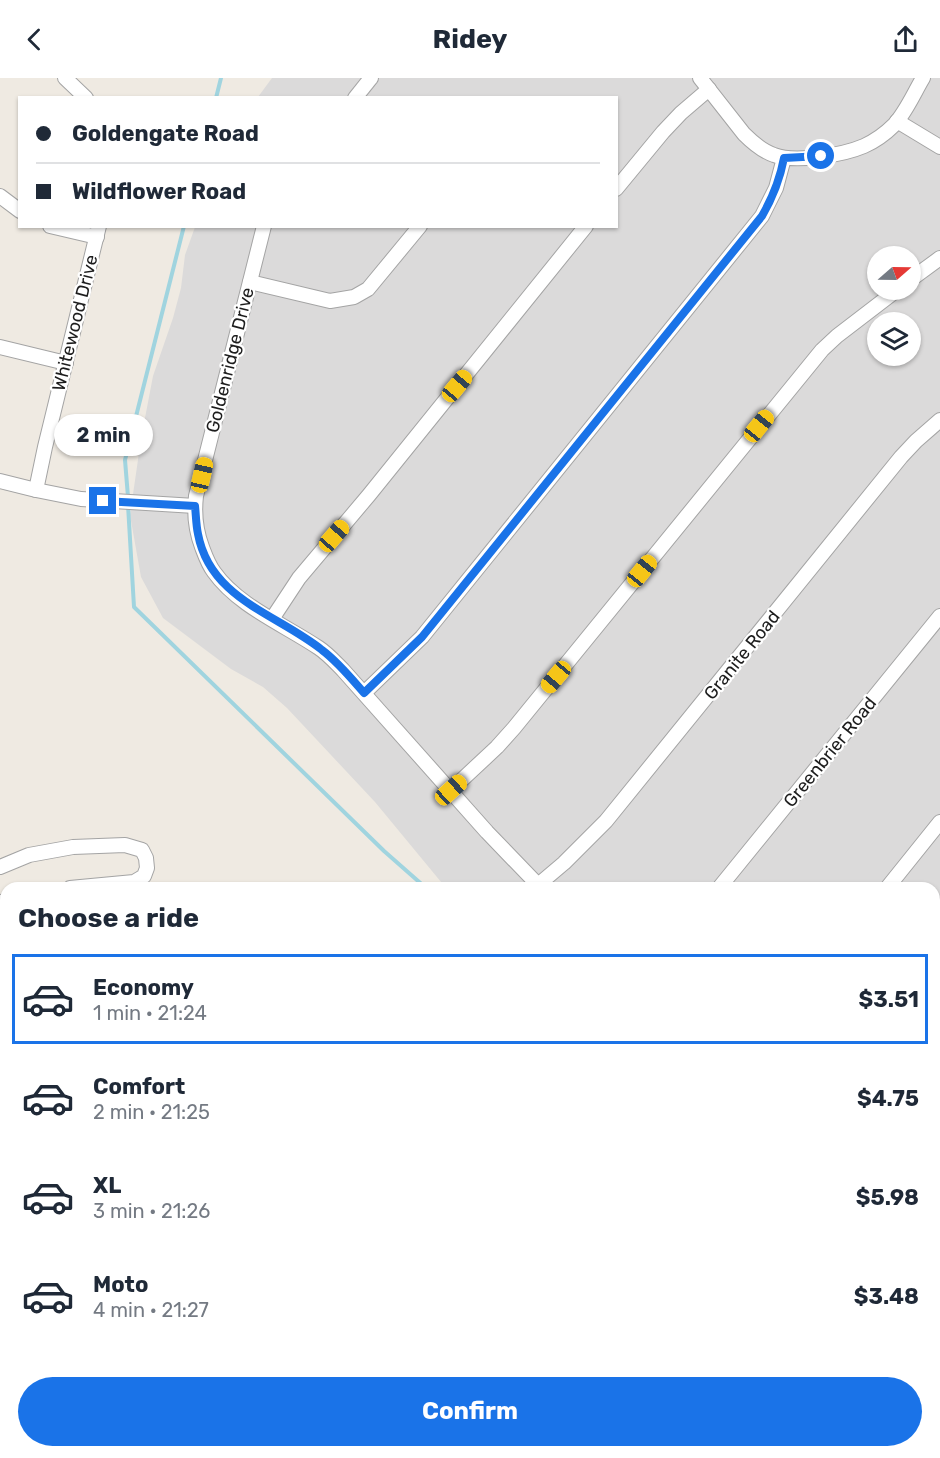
<!DOCTYPE html>
<html lang="en">
<head>
<meta charset="utf-8">
<style>
  :root { --surface:#fff; --page:#f2f2f3; --text:#1f2937; --muted:#747a83; --line:#e0e1e3; --accent:#1a73e8 }
  body { margin:0; font-family:Rubik,sans-serif; background:var(--page); color:var(--text); height:100vh; display:flex; flex-direction:column; font-size:22px; white-space:nowrap }
  * { box-sizing:border-box; margin:0 }
  p { font-size:20px; color:var(--muted) }
  .icon { flex:none; width:33px; height:33px; fill:none; stroke:currentColor; stroke-width:2; stroke-linecap:round; stroke-linejoin:round }
  .map { position:relative; flex:1; overflow:hidden }
  .details { position:absolute; left:0px; top:804px; width:940px; height:576px; display:flex; flex-direction:column; background:var(--surface); border-radius:18px 18px 0 0; box-shadow:0 2px 4px #0004 }
  .details>* { flex:none }
  .hud { position:absolute; left:18px; top:18px; width:600px; height:132px; border-radius:0px; box-shadow:0 2px 4px #0004; display:grid; align-content:center; height:132px; padding:0 18px; background:var(--surface) }
  .needle { width:39px; rotate:70deg }
  .controls { position:absolute; left:867px; top:168px; display:grid; gap:12px }
  .controls a { display:grid; place-items:center; width:54px; height:54px; border-radius:50%; background:var(--surface); box-shadow:0 2px 4px #0004; font-size:30px }
  .end { position:absolute; width:27px; height:27px; margin:-14px; border:8px solid #1a73e8; background:#fff; box-shadow:0 0 0 3px #fff }
  .from { border-radius:50% }
  .bubble { position:absolute; height:42px; border-radius:21px; background:var(--surface); box-shadow:0 2px 4px #0004; font-size:20px; font-weight:700; line-height:42px; text-align:center }
  .car { position:absolute; width:18px; height:36px; margin:-18px -9px; border-radius:8px; box-shadow:0 0 4px 2px #0007; background:linear-gradient(#f5c518 24%,#345 0 40%,#f5c518 0 76%,#345 0 86%,#f5c518 0) }
  .hud b { display:flex; align-items:center; gap:21px; height:57px; font-size:22px }
  .hud b+b { border-top:2px solid var(--line) }
  .hud i { width:15px; height:15px; background:var(--text) }
  ul { padding:0; list-style:none }
  li { display:flex; align-items:center; gap:18px; height:90px; margin:0 12px 9px; padding:0 6px; border:3px solid transparent; border-radius:0px }
  li div { flex:1 }
  li b { display:block; font-size:22px }
  li em { font-style:normal; font-weight:700 }
  li.selected { border-color:var(--accent) }
  li>.icon { width:54px; height:54px; stroke-width:1.5 }
  h2 { padding:0 18px; font-size:27px; line-height:72px }
  .button { display:flex; gap:12px; margin-top:auto; padding:12px 18px }
  .button a { flex:1; height:69px; border-radius:36px; background:var(--accent); color:#fff; font-size:24px; font-weight:700; line-height:69px; text-align:center }
  header { display:flex; justify-content:space-between; align-items:center; height:78px; padding:0 18px; background:var(--surface); font-size:27px; font-weight:700 }
  .map>svg:first-child { display:block }
</style>
</head>
<body>
<header><svg class="icon" aria-label="back" viewBox="0 0 24 24"><path d="M15 5l-7 7 7 7"/></svg>Ridey<svg class="icon" aria-label="share" viewBox="0 0 24 24"><path d="M12 15V3M7 8l5-5 5 5M5 13v7h14v-7"/></svg></header>
<div class="map">
<svg width="940" height="1380" viewBox="0 0 940 1380">
  <rect width="100%" height="100%" fill="#efeae2"/>
  <!-- residential -->
  <g fill="#dbdada" fill-rule="evenodd">
    <path d="M272 0H940V1106L934 1103V810H446L375 724 287 630 263 609 231 591 163 540 141 499 130 437 141 361 153 298 173 240 181 210 185 177 195 149 616 148V20L258 19ZM878 178H910V212H878ZM878 244H910V278H878Z"/>
    <polygon points="0,1232 6,1235 6,1374 291,1374 303,1380 0,1380"/>
  </g>
  <g fill="none" stroke-linecap="round" stroke-linejoin="round">
    <!-- stream -->
    <g stroke="#a0d4df" stroke-width="4">
      <polyline points="216,20 221,0"/>
      <polyline points="128,419 125,382 184,148"/>
      <polyline points="128,427 134,529 384,773 426,810"/>
      <polyline points="934,1146 940,1149"/>
    </g>
    <!-- minor casing -->
    <g stroke="#a4a4a4" stroke-width="16">
      <g id="minor">
        <polyline points="65,0 86,20"/>
        <path d="M700 0 744 56C752 64 762 73 774 77 795 85 843 77 864 68 875 63 886 55 894 47 906 34 914 15 923 0"/>
        <polyline points="355,20 371,0"/>
        <polyline points="897,43 940,69"/>
        <polyline points="616,111 663,54 681,35 709,11"/>
        <polyline points="0,118 20,133"/>
        <polyline points="50,148 97,159"/>
        <path d="M264 148 196 418C194 435 196 453 202 469 205 477 208 486 214 494 238 528 285 547 319 570 328 576 335 584 343 592L487 754 541 810"/>
        <polyline points="910,202 940,180"/>
        <polyline points="250,204 330,223 354,219 368,211 420,148"/>
        <polyline points="0,269 66,285"/>
        <polyline points="0,403 36,412 81,421 195,428"/>
        <polyline points="36,412 45,369 99,148"/>
        <polyline points="272,541 299,500 369,417 586,148"/>
        <polyline points="364,615 422,559 762,138 776,110 784,80"/>
        <polyline points="451,712 497,669 514,650 822,272 837,258 897,212"/>
        <polyline points="0,789 29,777 73,769 125,767 142,772 146,780 147,790 144,798 134,804 70,810"/>
        <polyline points="538,807 564,785 606,743 901,379 916,363 940,342"/>
        <polyline points="719,810 940,538"/>
        <polyline points="887,810 940,744"/>
        <polyline points="0,824 6,823"/>
        <polyline points="934,960 940,953"/>
        <polyline points="0,1035 6,1038"/>
        <polyline points="0,1067 6,1069"/>
        <polyline points="934,1097 940,1100"/>
        <polyline points="0,1106 6,1109"/>
        <polyline points="0,1142 6,1145"/>
        <polyline points="934,1256 940,1259"/>
        <polyline points="0,1345 6,1347"/>
        <polyline points="63,1374 76,1380"/>
        <polyline points="392,1374 405,1380"/>
        <polyline points="563,1374 574,1380"/>
        <polyline points="868,1374 881,1380"/>
        <polyline points="443,1380 448,1374"/>
        <polyline points="488,1380 493,1374"/>
      </g>
    </g>
    <!-- major casing -->
    <g stroke="#965c00" stroke-width="20">
      <g id="major">
        <polyline points="0,1229 6,1231"/>
        <polyline points="312,1374 325,1380"/>
      </g>
    </g>
    <!-- minor -->
    <use href="#minor" stroke="#fff" stroke-width="14"/>
    <!-- major -->
    <use href="#major" stroke="#ffcd97" stroke-width="16"/>
  </g>
  <g fill="none" stroke-linecap="round" stroke-linejoin="round">
    <!-- route -->
    <path stroke="#1a73e8" stroke-width="8" d="M103 423 195 428C196 437 196 447 198 456 210 521 277 536 322 572 338 584 351 600 364 615L422 559 762 138C773 119 780 101 784 80L821 78"/>
  </g>
  <g text-anchor="middle" dominant-baseline="central" stroke-width="4.5" stroke-linejoin="round" paint-order="stroke">
    <!-- street labels -->
    <g font-size="18" fill="#1d1d1d" stroke="#fff">
      <text transform="translate(75 245) rotate(-76)">Whitewood Drive</text>
      <text transform="translate(230 282) rotate(-76)">Goldenridge Drive</text>
      <text transform="translate(742 577) rotate(-51)">Granite Road</text>
      <text transform="translate(830 674) rotate(-51)">Greenbrier Road</text>
    </g>
  </g>
</svg>
<div class="controls">
<a><svg class="needle" viewBox="-14 -14 28 28"><path d="M0-13l5 13h-10z" fill="#e53935"/><path d="M0 13l5-13h-10z" fill="#747a83"/></svg></a>
<a><svg class="icon" aria-label="layers" viewBox="0 0 24 24"><path d="M12 4l9 5-9 5-9-5zM3 14l9 5 9-5"/></svg></a>
</div>
<i class="end from" style="left:821px;top:78px"></i>
<i class="end" style="left:103px;top:423px"></i>
<div class="bubble" style="left:54px;top:336px;width:99px">2 min</div>
<i class="car" style="left:457px;top:308px;rotate:40deg"></i>
<i class="car" style="left:759px;top:348px;rotate:39deg"></i>
<i class="car" style="left:202px;top:397px;rotate:13deg"></i>
<i class="car" style="left:334px;top:458px;rotate:41deg"></i>
<i class="car" style="left:642px;top:493px;rotate:39deg"></i>
<i class="car" style="left:556px;top:599px;rotate:220deg"></i>
<i class="car" style="left:451px;top:712px;rotate:48deg"></i>
<div class="hud">
<b><i class="from"></i>Goldengate Road</b>
<b><i></i>Wildflower Road</b>
</div>
<section class="details">
<h2>Choose a ride</h2>
<ul>
<li class="selected"><svg class="icon" aria-label="car" viewBox="0 0 24 24"><path d="M5 17H2v-5l4-1 3-4h7l3 4 3 1v5h-3M9 17h6M6 11h13"/><circle cx="7" cy="17" r="2"/><circle cx="17" cy="17" r="2"/></svg><div><b>Economy</b><p>1 min · 21:24</p></div><em>$3.51</em></li>
<li><svg class="icon" aria-label="car" viewBox="0 0 24 24"><path d="M5 17H2v-5l4-1 3-4h7l3 4 3 1v5h-3M9 17h6M6 11h13"/><circle cx="7" cy="17" r="2"/><circle cx="17" cy="17" r="2"/></svg><div><b>Comfort</b><p>2 min · 21:25</p></div><em>$4.75</em></li>
<li><svg class="icon" aria-label="car" viewBox="0 0 24 24"><path d="M5 17H2v-5l4-1 3-4h7l3 4 3 1v5h-3M9 17h6M6 11h13"/><circle cx="7" cy="17" r="2"/><circle cx="17" cy="17" r="2"/></svg><div><b>XL</b><p>3 min · 21:26</p></div><em>$5.98</em></li>
<li><svg class="icon" aria-label="car" viewBox="0 0 24 24"><path d="M5 17H2v-5l4-1 3-4h7l3 4 3 1v5h-3M9 17h6M6 11h13"/><circle cx="7" cy="17" r="2"/><circle cx="17" cy="17" r="2"/></svg><div><b>Moto</b><p>4 min · 21:27</p></div><em>$3.48</em></li>
</ul>
<div class="button"><a>Confirm</a></div>
</section>
</div>
</body>
</html>
